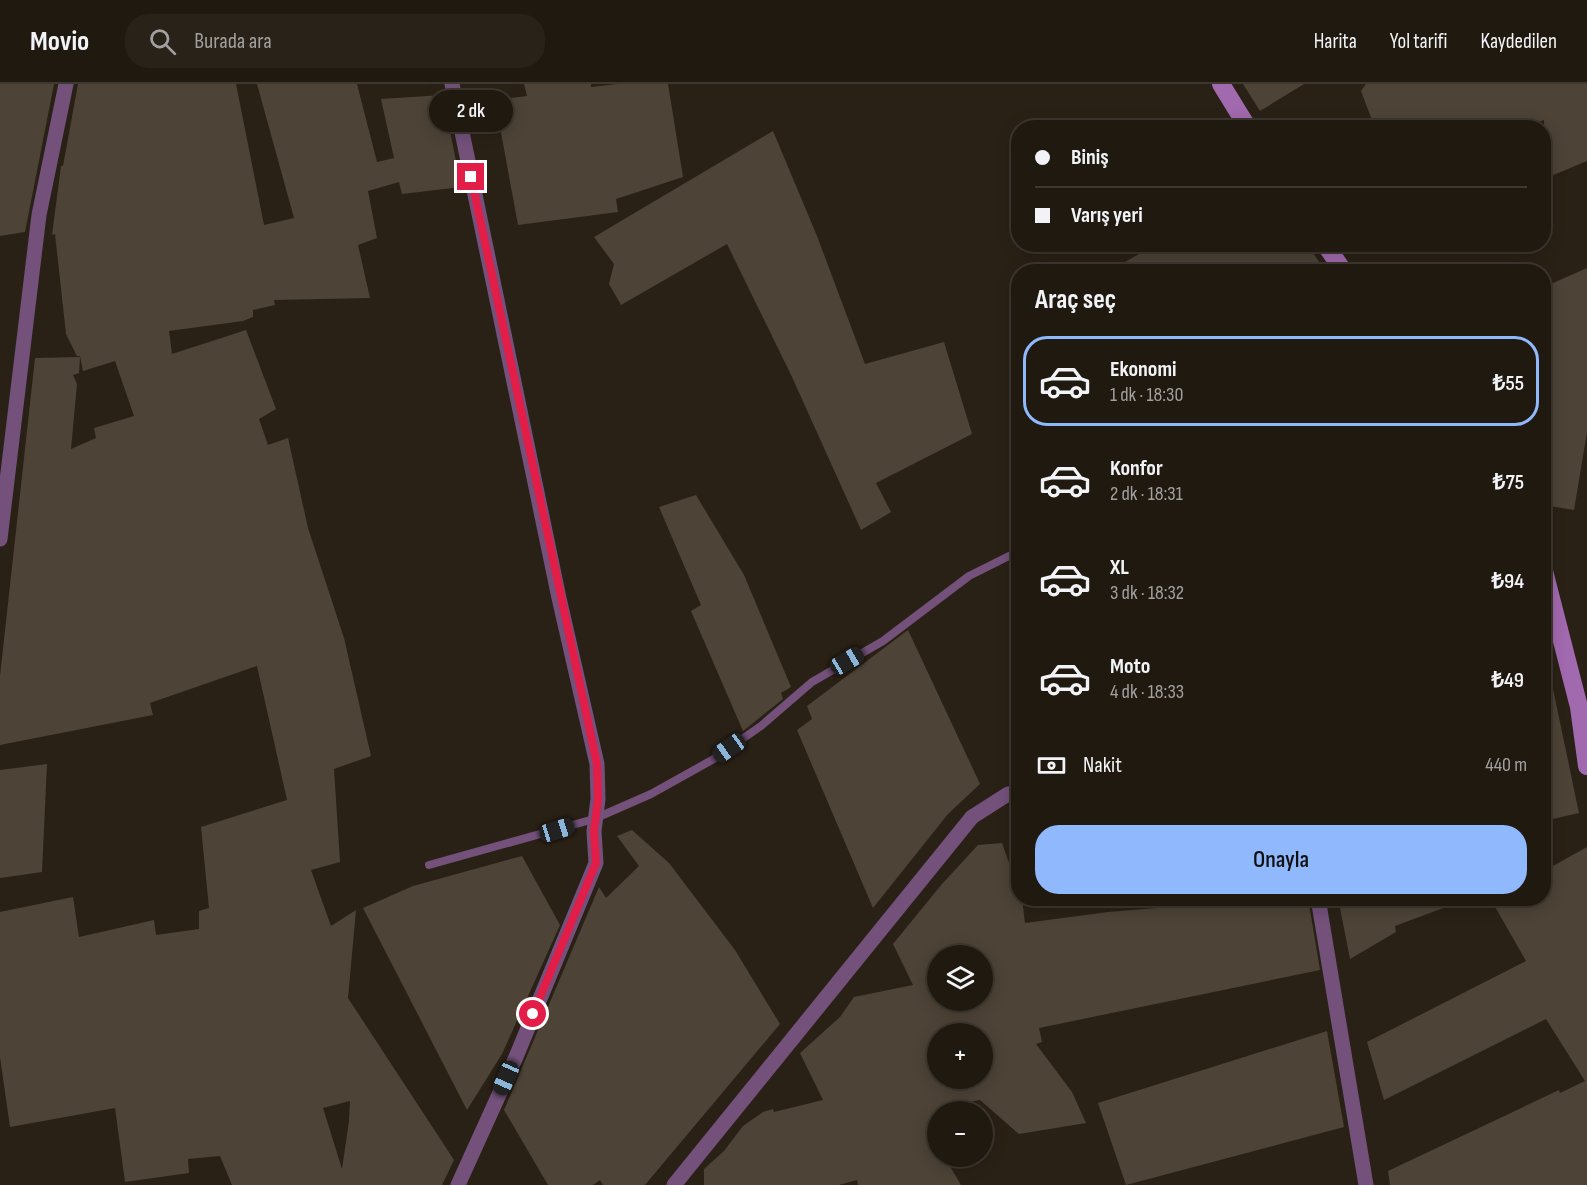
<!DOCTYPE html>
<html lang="tr">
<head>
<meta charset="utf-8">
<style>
  :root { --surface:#201910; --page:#282219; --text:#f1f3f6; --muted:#a2a09f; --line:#3d3830; --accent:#8fb8fd }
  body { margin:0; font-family:"Sofia Sans Condensed",sans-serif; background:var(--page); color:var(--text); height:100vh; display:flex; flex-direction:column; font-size:22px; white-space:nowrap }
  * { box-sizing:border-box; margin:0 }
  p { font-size:20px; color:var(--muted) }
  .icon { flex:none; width:33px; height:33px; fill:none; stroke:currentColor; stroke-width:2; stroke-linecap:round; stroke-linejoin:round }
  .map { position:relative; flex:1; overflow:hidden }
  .sheet { position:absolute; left:1011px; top:180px; width:540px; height:642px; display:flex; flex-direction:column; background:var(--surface); border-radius:24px; box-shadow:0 3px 15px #0003,0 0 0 2px var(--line) }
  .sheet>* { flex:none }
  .hud { position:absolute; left:1011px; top:36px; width:540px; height:132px; border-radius:24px; box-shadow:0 3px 15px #0003,0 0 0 2px var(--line); display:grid; align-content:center; height:132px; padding:0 24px; background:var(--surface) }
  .fabs { position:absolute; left:927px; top:861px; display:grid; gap:12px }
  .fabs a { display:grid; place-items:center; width:66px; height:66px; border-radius:50%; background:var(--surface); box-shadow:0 3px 15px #0003,0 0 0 2px var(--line); font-size:30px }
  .end { position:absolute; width:27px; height:27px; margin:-14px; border:8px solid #e11d48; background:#fff; box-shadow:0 0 0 3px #fff }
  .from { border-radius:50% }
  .bubble { position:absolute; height:42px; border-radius:21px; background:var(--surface); box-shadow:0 3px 15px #0003,0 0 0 2px var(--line); font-size:20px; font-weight:600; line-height:42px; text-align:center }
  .car { position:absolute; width:18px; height:36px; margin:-18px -9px; border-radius:8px; box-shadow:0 0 4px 2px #0007; background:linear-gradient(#222 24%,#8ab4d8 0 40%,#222 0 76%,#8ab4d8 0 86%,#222 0) }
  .hud b { display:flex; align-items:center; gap:21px; height:57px; font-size:22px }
  .hud b+b { border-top:2px solid var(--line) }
  .hud i { width:15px; height:15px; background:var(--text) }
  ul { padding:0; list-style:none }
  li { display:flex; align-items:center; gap:18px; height:90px; margin:0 12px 9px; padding:0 12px; border:3px solid transparent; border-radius:24px }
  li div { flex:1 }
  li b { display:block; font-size:22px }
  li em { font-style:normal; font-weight:600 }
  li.on { border-color:var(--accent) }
  li>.icon { width:54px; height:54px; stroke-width:1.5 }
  h2 { padding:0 24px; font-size:27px; line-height:72px }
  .pay { display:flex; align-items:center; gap:15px; height:66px; padding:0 24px; font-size:22px }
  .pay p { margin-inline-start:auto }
  .button { display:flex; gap:12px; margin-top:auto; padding:12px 24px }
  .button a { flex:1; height:69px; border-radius:24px; background:var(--accent); color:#111; font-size:24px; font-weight:600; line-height:69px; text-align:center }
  header { display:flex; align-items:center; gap:36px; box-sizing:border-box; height:84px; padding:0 30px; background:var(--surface); border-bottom:2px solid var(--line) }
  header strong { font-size:28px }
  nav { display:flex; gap:33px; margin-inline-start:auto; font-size:21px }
  .search { width:420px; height:54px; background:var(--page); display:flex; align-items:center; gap:15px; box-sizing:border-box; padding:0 21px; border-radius:24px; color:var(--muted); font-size:22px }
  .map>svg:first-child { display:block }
</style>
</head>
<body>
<header>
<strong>Movio</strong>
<div class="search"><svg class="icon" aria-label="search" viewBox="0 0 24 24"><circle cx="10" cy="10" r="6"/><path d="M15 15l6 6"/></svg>Burada ara</div>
<nav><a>Harita</a><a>Yol tarifi</a><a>Kaydedilen</a></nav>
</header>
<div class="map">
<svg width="1587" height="1101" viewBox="0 0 1587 1101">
  <rect width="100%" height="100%" fill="#2a2116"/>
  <!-- building -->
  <g fill="#4d4337" fill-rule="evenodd">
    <polygon points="0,0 54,0 25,148 0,152"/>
    <path d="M78 0H236L264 141 294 134 257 0H357L377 78 394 74 381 15 443 11 461 103 402 110 399 98 368 107 377 154 358 161 370 214 274 216 275 221 253 226V233L243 237 169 247 172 270 246 246 276 325 259 335 268 361 288 354 308 444 344 554 371 672 334 685 340 778 311 786 331 842 356 826 348 914 454 1076 442 1101H232L220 1072 188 1075 189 1089 125 1098 115 1024 10 1043 0 973V828L73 813 79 853 154 836 156 851 199 845V827L209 824 201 743 287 716 257 582 150 619 153 631 0 661V592L35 274 80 273 79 289 73 291 77 300 71 365 96 354 94 344 134 332 115 277 83 287 80 272H77L66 250 55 150 52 151 61 82H63ZM350 1017 349 1037 342 1085 323 1024Z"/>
    <polygon points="524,0 591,0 591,3 618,0 668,0 683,93 616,115 618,128 518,141 495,16 527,12"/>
    <polygon points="1243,0 1304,0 1260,27"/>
    <polygon points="1366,0 1587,0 1587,77 1544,95 1544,36 1524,44 1375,44 1361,7"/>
    <polygon points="773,47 817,152 865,280 944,258 972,350 876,399 891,428 861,446 792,293 727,160 621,221 609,200 614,180 594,153"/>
    <polygon points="1157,160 1307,160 1326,188 1107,188"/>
    <polygon points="1587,184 1587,348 1574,426 1544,421 1544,203"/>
    <polygon points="696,411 744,491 791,603 781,609 783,615 743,647 691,527 701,521 659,423"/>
    <polygon points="908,546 980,700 948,730 873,824 797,646 812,635 807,622"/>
    <polygon points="1544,581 1548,581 1579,729 1544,737"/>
    <polygon points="47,680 42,788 0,794 0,686"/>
    <polygon points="632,746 669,779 735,866 780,940 645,1101 603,1101 600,1096 593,1101 548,1101 504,1026 599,803 606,814 639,782 617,752"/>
    <path d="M1002 759 1018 804V814H1022L1025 839 1108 828 1217 819 1216 814H1308L1320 886 1039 944 1042 958 1036 960 1072 1008 1086 1039 1019 1050 980 1016 941 1023 942 1028H938V1072H944L961 1101H858L857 1096 839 1101H704V1085L724 1067 743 1042 763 1028 773 1025 774 1028 823 1016 800 969 840 933 854 913 913 901 893 860 942 800 978 761ZM938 872H982V916H938ZM938 950H982V994H938Z"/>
    <polygon points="1587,763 1587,1101 1390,1101 1388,1087 1559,1006 1560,1009 1585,997 1546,935 1384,1016 1367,958 1526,877 1490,814 1544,814 1544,787"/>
    <polygon points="522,772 560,841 502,970 467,1026 363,824 413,802"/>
    <polygon points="1338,814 1445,814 1446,823 1395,842 1396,848 1350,875"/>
    <polygon points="1327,947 1344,1043 1126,1101 1098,1019"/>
  </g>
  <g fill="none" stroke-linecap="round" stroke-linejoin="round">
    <!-- lane -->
    <polyline stroke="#73517b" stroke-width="8" points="429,781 594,735 651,710 712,676 761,642 812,598 883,557 969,492 1009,472"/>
    <!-- street -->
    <g stroke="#73517b" stroke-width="15">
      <polyline points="452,0 559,514 597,680 598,715 594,747 596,779 516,973 458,1101"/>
      <polyline points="0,455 39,131 66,0"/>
      <polyline points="1318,814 1366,1101"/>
      <polyline points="674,1101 972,733 1008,710 1018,708"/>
    </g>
    <!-- secondary -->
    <g stroke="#a169ae" stroke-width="18">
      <polyline points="1221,0 1248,44"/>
      <polyline points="1325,160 1344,188"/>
      <polyline points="1544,487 1579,623 1587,682"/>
    </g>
  </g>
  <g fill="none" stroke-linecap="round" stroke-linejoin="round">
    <!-- route -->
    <polyline stroke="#e11d48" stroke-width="8" points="471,93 597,680 598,715 594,747 596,779 533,930"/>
  </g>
</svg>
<div class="fabs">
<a><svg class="icon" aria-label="layers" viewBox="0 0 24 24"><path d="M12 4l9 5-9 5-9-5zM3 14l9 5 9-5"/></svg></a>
<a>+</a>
<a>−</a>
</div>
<i class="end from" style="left:533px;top:930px"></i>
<i class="end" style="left:471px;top:93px"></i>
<div class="bubble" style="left:429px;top:6px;width:84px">2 dk</div>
<i class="car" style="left:847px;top:577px;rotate:60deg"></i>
<i class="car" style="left:729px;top:664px;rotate:235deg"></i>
<i class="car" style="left:557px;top:746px;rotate:73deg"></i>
<i class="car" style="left:506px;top:994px;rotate:204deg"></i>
<div class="hud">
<b><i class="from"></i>Biniş</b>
<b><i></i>Varış yeri</b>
</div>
<section class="sheet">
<h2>Araç seç</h2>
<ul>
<li class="on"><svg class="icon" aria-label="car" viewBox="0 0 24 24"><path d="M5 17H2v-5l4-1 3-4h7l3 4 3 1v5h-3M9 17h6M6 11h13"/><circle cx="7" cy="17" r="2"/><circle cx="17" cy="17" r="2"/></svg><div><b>Ekonomi</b><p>1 dk · 18:30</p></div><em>₺55</em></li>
<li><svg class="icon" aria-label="car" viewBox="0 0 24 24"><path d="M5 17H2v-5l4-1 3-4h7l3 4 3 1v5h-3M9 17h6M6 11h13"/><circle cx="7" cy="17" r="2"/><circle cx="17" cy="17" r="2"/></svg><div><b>Konfor</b><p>2 dk · 18:31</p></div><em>₺75</em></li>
<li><svg class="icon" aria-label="car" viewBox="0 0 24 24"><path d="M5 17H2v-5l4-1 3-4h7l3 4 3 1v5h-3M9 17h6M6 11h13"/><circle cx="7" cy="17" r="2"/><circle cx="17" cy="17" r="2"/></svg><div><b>XL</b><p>3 dk · 18:32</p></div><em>₺94</em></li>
<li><svg class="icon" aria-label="car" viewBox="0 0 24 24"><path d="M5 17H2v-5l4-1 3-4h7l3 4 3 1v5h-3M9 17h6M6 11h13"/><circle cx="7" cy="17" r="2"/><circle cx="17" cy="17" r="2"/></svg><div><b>Moto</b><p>4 dk · 18:33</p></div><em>₺49</em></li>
</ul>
<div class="pay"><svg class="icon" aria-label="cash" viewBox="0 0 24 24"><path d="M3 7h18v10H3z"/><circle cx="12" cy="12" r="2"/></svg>Nakit<p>440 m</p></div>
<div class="button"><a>Onayla</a></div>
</section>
</div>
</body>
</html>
